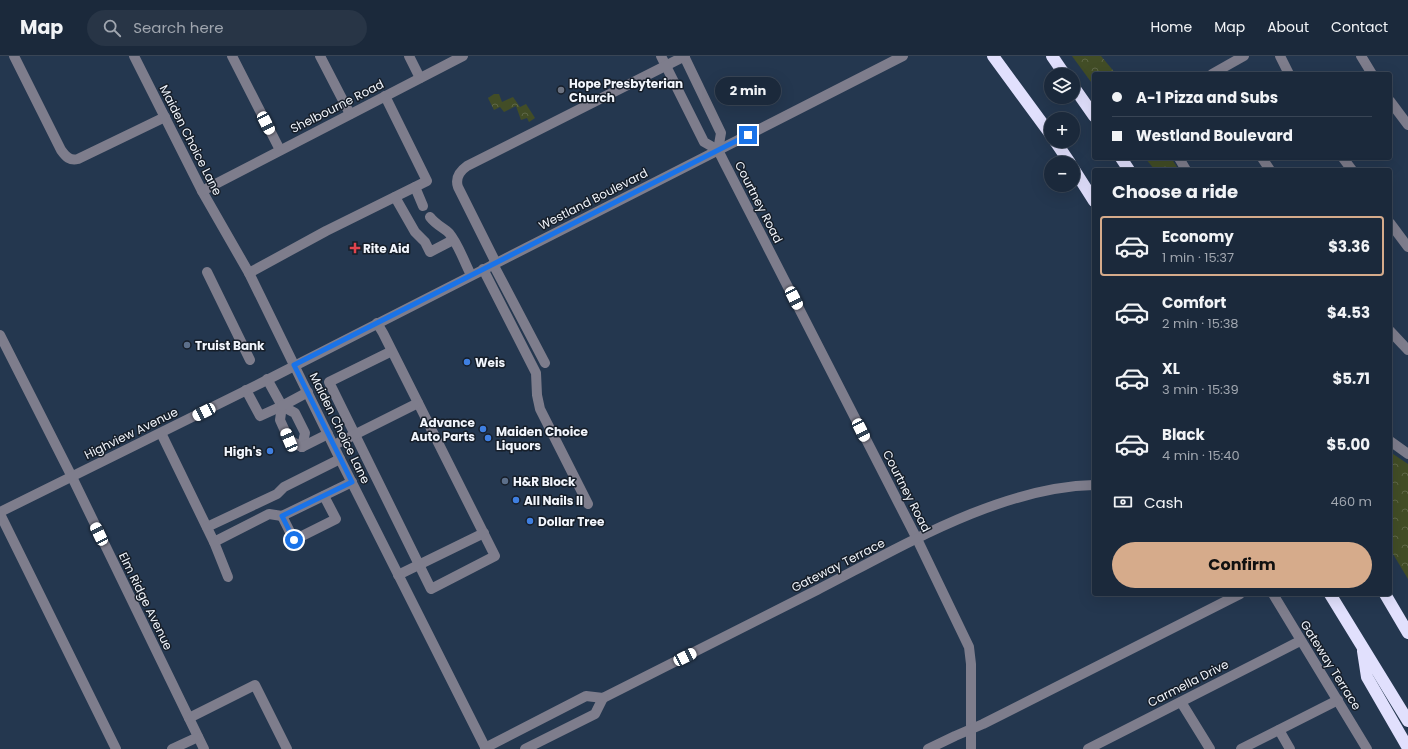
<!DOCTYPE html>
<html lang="en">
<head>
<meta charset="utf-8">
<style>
  :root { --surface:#1b293b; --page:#283546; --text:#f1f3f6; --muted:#a0a6af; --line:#394555; --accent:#d6ab8b }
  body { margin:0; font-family:Poppins,sans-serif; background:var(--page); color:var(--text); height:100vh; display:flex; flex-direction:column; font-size:15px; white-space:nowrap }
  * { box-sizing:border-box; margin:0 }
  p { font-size:13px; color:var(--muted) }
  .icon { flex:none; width:22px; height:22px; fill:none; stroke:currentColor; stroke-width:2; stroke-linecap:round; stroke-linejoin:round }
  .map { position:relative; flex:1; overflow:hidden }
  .panel { position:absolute; left:1092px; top:112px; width:300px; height:428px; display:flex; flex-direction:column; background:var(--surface); border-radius:4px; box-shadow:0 4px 16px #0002,0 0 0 1px var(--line) }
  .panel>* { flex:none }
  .hud { position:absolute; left:1092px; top:16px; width:300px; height:88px; border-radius:4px; box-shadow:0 4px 16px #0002,0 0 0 1px var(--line); display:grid; align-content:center; height:88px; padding:0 20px; background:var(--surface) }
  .tools { position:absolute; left:1044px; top:12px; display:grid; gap:8px }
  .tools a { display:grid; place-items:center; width:36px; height:36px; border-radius:50%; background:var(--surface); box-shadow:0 4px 16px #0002,0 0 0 1px var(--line); font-size:20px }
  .end { position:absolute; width:18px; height:18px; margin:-9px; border:5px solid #1a73e8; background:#fff; box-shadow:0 0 0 2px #fff }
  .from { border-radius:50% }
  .bubble { position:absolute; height:28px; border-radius:14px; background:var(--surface); box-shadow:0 4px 16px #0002,0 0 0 1px var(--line); font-size:13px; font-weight:700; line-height:28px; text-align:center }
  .car { position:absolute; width:12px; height:24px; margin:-12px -6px; border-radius:5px; box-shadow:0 0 3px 1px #0007; background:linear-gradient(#fff 24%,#345 0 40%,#fff 0 76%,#345 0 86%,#fff 0) }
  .hud b { display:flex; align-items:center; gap:14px; height:38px; font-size:15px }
  .hud b+b { border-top:1px solid var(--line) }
  .hud i { width:10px; height:10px; background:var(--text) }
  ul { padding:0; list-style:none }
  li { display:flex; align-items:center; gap:12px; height:60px; margin:0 8px 6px; padding:0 12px; border:2px solid transparent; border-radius:4px }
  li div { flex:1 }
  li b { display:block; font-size:15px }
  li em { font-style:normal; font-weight:700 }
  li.on { border-color:var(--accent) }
  li>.icon { width:36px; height:36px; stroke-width:1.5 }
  h2 { padding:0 20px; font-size:18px; line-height:48px }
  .pay { display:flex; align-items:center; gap:10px; height:44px; padding:0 20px; font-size:15px }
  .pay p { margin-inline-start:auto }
  .cta { display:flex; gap:8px; margin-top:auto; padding:8px 20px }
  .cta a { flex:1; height:46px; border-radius:24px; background:var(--accent); color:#111; font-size:16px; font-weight:700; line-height:46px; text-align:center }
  header { display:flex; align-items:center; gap:24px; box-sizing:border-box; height:56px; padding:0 20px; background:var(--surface); border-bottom:1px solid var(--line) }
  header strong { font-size:19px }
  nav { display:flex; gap:22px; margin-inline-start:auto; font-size:14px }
  .search { width:280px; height:36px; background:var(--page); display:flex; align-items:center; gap:10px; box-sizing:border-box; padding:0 14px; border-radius:22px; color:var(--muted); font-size:15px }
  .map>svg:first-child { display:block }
</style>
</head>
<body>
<header>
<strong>Map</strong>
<div class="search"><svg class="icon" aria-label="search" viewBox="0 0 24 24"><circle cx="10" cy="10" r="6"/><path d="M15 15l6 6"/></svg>Search here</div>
<nav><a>Home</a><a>Map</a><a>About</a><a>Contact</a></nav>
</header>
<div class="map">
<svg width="1408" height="693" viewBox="0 0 1408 693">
  <defs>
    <pattern id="forest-crowns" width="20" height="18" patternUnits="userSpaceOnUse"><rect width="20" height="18" fill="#424d26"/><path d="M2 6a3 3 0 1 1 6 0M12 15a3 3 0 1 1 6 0" fill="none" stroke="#5e6746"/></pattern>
  </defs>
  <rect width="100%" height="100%" fill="#24374f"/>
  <!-- forest -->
  <g fill="url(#forest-crowns)">
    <polygon points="1072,0 1101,0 1116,18 1094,18 1094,30"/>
    <polygon points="494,38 499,38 502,46 513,41 520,51 526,48 535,62 529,66 527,62 521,64 516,50 504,56 500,51 494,54 488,42"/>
    <polygon points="1145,102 1171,102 1179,114 1155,114"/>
    <polygon points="1390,396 1408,408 1408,523 1390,493"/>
  </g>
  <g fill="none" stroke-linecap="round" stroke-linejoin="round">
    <!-- minor -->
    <g stroke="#7e7d8c" stroke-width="10">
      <path d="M14 0 61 94C66 101 70 105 78 103L165 61"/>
      <polyline points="134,0 202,135 249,217 340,403 486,693"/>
      <polyline points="232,0 280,94"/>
      <polyline points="320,0 350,58"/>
      <polyline points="409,0 420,22"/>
      <polyline points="661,0 704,86 718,94 724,106 917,483 969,591 971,608 971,693"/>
      <polyline points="684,0 721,77 718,94"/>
      <polyline points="1280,0 1289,18"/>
      <polyline points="1361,0 1372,18"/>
      <polyline points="1212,18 1244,0"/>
      <polyline points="1390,45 1408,69"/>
      <polyline points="1179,102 1186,114"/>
      <polyline points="1262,102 1270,114"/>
      <polyline points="1343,102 1352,114"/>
      <polyline points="415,131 423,150"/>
      <polyline points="202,135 463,0"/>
      <polyline points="395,141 415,176 425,186 430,196 453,184"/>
      <path d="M430 161C436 169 444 172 449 177 459 189 464 206 471 219"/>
      <polyline points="1390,167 1408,191"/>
      <path d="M496 207 458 131C455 122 460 115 467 110L685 0"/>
      <polyline points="493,208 545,307"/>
      <polyline points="483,213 536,317 537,339 540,353 588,448"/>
      <polyline points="207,216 250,304"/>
      <polyline points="249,217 326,175 427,125 385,40"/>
      <polyline points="377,267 383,277 495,500 431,533 329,326 392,295"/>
      <polyline points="1390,275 1408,294"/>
      <polyline points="0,279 72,421 204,693"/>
      <polyline points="246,334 260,360 282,350 267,323"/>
      <polyline points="282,350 295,357 305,377 302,391"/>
      <polyline points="282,350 280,364 289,384 302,391"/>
      <polyline points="282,350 308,336"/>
      <polyline points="161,377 214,486 269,458 282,460 352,426"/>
      <polyline points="1390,385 1408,398"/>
      <polyline points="334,389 418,347"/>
      <polyline points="302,391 328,378"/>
      <polyline points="0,456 261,327 903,0"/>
      <polyline points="0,458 116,693"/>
      <polyline points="282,460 294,484 336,463 324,440"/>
      <polyline points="207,471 277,438 284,431 340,403"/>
      <polyline points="214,486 228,521"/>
      <polyline points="398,519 484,477"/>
      <polyline points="1273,538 1367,693"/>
      <polyline points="1181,646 1210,693"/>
      <polyline points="189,662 255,629 287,693"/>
      <polyline points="1279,674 1290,693"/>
      <path d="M485 692 586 640 603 642C675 606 746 570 817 534 899 492 999 431 1094 429"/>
      <polyline points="172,693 198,681"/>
      <polyline points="525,693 595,658 603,642"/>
      <polyline points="928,693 955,680 983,668 1240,538"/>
      <polyline points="1088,693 1300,585"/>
      <polyline points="1241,693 1338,644"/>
    </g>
    <!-- highway -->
    <g stroke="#e1e0fd" stroke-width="12">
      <polyline points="993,0 1051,79"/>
      <polyline points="1052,0 1065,19"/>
      <polyline points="1073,30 1094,60"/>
      <polyline points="1055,85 1070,107"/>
      <polyline points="1121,102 1129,114"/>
      <polyline points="1073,112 1094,145"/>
      <polyline points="1330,538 1408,665"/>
      <polyline points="1385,538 1408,577"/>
      <polyline points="1363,595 1367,621 1408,692"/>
    </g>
  </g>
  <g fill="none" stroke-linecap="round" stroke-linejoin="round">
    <!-- route -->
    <polyline stroke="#1a73e8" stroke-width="5" points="294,484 282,460 352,426 294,309 748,79"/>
  </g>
  <!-- markers -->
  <circle fill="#6b7280" stroke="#161e29" stroke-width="1.5" cx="561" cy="34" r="4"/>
  <path fill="#e0444e" stroke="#161e29" stroke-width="1.5" d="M353 186h4v4h4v4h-4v4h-4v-4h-4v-4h4z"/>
  <g fill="#5c6f8a" stroke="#161e29" stroke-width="1.5">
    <circle cx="187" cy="289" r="4"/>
    <circle cx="505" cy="425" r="4"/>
  </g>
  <g fill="#3f7fe0" stroke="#161e29" stroke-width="1.5">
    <circle cx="467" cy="306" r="4"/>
    <circle cx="483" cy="373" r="4"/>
    <circle cx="488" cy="382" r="4"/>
    <circle cx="270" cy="395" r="4"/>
    <circle cx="516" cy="444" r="4"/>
    <circle cx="530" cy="465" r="4"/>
  </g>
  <g text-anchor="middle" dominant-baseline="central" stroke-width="3" stroke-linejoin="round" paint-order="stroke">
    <!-- poi labels -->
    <g font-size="12" font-weight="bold" fill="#f1f5fc" stroke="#161e29" text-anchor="start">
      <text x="569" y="27">Hope Presbyterian<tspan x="569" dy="14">Church</tspan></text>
      <text x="363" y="192">Rite Aid</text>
      <text x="195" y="289">Truist Bank</text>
      <text x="475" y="306">Weis</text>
      <text x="475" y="366" text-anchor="end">Advance<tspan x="475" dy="14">Auto Parts</tspan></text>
      <text x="496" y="375">Maiden Choice<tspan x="496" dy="14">Liquors</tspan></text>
      <text x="262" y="395" text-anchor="end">High's</text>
      <text x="513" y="425">H&amp;R Block</text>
      <text x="524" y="444">All Nails II</text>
      <text x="538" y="465">Dollar Tree</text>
    </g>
    <!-- street labels -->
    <g font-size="12" fill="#f1f5fc" stroke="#161e29">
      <text transform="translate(337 50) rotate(-27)">Shelbourne Road</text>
      <text transform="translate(191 84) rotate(63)">Maiden Choice Lane</text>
      <text transform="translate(593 143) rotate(-27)">Westland Boulevard</text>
      <text transform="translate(759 146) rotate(63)">Courtney Road</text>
      <text transform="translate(340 372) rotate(64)">Maiden Choice Lane</text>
      <text transform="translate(131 377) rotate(-26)">Highview Avenue</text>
      <text transform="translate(907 435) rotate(63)">Courtney Road</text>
      <text transform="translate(838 509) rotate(-27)">Gateway Terrace</text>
      <text transform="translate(146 545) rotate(64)">Elm Ridge Avenue</text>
      <text transform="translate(1331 609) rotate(58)">Gateway Terrace</text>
      <text transform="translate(1188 627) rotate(-27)">Carmella Drive</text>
    </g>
  </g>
</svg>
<div class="tools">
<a><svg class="icon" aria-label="layers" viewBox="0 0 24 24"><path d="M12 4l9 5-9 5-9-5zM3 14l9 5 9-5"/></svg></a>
<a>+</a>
<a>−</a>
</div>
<i class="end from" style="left:294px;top:484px"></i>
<i class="end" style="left:748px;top:79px"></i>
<div class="bubble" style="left:715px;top:21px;width:66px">2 min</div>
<i class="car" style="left:266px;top:67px;rotate:153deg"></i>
<i class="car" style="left:794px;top:242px;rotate:153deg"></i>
<i class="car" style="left:204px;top:356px;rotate:243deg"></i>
<i class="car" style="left:861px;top:374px;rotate:153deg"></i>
<i class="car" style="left:289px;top:384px;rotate:337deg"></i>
<i class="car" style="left:99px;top:478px;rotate:334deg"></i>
<i class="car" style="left:685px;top:601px;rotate:63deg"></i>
<div class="hud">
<b><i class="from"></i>A-1 Pizza and Subs</b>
<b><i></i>Westland Boulevard</b>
</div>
<section class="panel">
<h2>Choose a ride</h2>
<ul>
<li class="on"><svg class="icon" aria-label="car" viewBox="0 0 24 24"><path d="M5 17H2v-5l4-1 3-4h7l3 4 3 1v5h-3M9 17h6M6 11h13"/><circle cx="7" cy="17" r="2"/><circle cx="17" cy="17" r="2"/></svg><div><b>Economy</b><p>1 min · 15:37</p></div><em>$3.36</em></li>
<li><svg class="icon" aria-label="car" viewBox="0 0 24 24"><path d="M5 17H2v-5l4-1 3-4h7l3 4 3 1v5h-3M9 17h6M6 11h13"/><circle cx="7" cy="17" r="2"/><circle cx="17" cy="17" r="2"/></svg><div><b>Comfort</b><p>2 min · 15:38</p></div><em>$4.53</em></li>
<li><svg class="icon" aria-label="car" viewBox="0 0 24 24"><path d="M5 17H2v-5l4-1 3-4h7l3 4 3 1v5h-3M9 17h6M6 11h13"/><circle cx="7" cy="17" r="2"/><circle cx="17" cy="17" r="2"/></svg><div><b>XL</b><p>3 min · 15:39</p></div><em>$5.71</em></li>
<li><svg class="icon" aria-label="car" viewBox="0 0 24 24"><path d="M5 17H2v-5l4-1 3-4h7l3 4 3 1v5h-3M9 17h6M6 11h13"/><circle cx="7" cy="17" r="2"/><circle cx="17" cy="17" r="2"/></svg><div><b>Black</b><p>4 min · 15:40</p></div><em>$5.00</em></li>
</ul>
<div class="pay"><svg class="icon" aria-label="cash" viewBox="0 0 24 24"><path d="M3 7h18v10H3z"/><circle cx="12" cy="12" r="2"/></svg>Cash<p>460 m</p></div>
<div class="cta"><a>Confirm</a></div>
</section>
</div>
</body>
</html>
